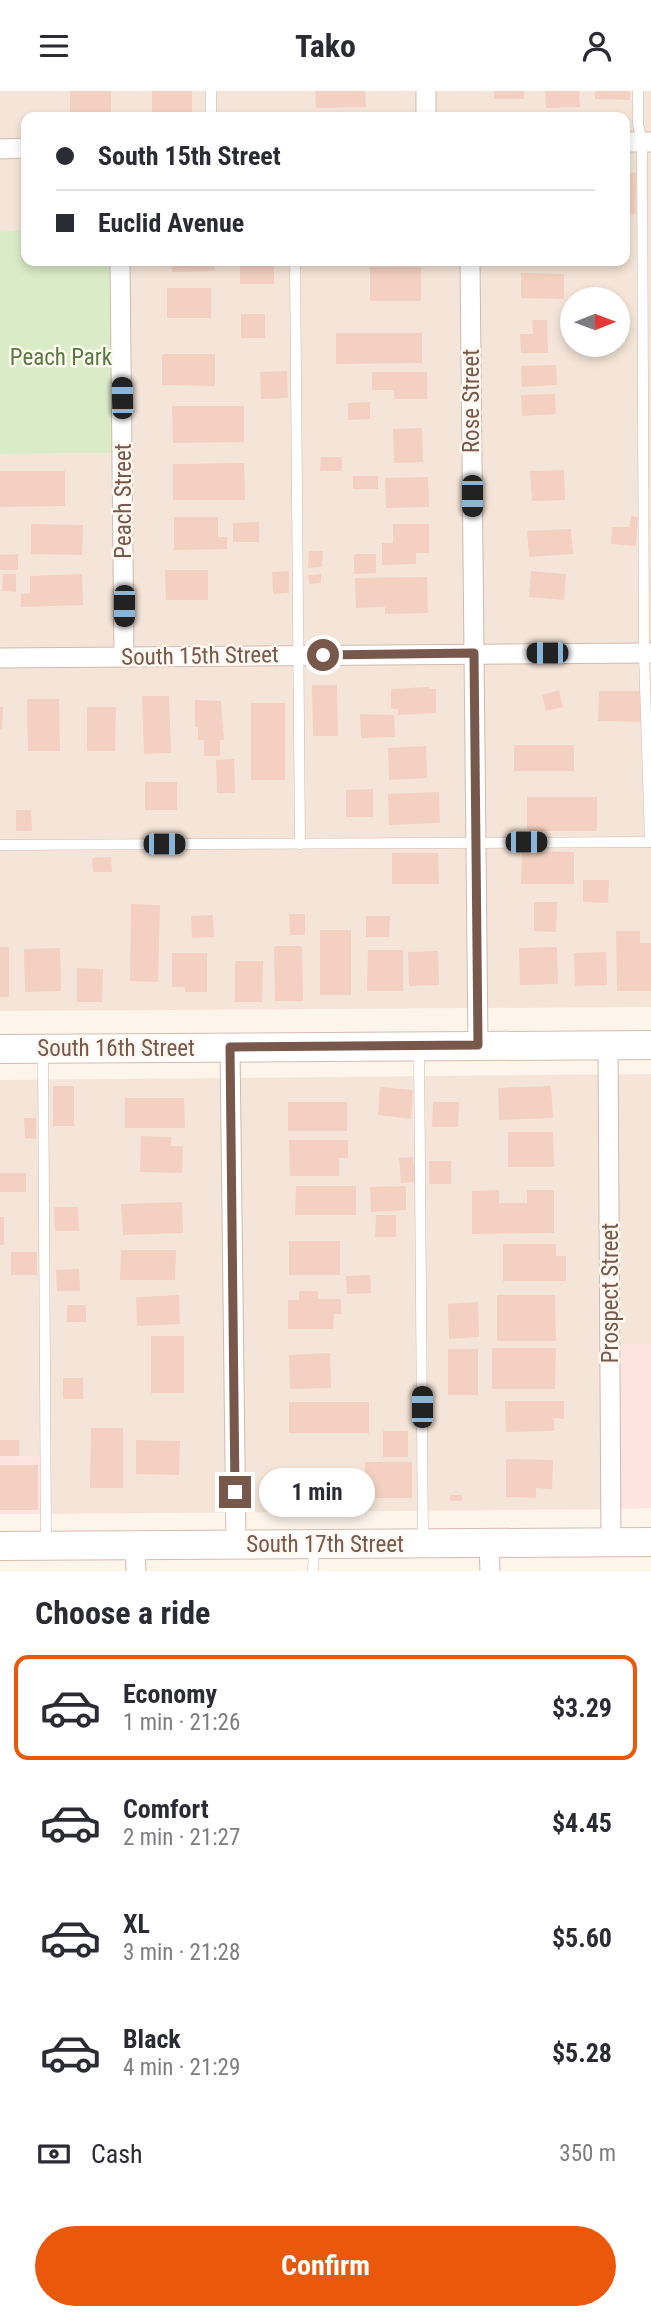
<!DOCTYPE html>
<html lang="en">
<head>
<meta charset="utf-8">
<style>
  :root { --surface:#fff; --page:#f2f2f3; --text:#2b2b33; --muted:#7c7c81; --line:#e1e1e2; --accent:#ea580c }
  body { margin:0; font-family:"Roboto Condensed",sans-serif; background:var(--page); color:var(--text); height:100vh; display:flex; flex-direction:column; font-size:26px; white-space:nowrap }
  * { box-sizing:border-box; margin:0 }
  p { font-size:23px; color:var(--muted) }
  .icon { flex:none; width:38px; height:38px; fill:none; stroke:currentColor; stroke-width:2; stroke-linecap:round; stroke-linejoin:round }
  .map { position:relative; height:1480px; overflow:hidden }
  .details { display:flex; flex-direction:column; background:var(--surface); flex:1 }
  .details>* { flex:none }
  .hud { position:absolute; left:21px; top:21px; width:609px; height:154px; border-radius:14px; box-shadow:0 4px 10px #0003; display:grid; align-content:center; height:154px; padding:0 35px; background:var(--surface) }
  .needle { width:46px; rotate:89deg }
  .controls { position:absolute; left:560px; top:196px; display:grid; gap:14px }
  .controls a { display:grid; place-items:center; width:70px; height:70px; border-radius:50%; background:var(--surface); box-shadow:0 4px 10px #0003; font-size:35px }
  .end { position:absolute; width:32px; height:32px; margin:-16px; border:9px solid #79584c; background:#fff; box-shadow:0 0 0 4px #fff }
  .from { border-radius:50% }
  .bubble { position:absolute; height:49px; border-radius:24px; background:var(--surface); box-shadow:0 4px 10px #0003; font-size:23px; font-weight:700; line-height:49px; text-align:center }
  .car { position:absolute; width:21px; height:42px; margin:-21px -10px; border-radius:9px; box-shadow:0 0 5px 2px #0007; background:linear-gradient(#222 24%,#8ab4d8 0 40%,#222 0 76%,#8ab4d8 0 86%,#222 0) }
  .hud b { display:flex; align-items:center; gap:24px; height:66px; font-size:26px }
  .hud b+b { border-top:2px solid var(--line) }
  .hud i { width:18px; height:18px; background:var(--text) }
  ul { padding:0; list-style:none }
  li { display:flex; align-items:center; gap:21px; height:105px; margin:0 14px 10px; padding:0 21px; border:4px solid transparent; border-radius:14px }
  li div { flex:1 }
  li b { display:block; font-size:26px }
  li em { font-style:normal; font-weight:700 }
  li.selected { border-color:var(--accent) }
  li>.icon { width:63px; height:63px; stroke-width:1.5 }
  h2 { padding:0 35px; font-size:32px; line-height:84px }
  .pay { display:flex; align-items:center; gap:18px; height:77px; padding:0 35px; font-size:26px }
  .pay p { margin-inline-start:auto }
  .primary-button { display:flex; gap:14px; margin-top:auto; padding:14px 35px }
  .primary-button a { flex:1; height:80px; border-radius:42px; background:var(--accent); color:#fff; font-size:28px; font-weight:700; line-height:80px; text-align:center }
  header { display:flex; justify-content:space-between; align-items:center; height:91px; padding:0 35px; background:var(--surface); font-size:32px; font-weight:700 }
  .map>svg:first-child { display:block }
</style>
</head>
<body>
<header><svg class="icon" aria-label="menu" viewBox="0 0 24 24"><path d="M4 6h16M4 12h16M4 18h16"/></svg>Tako<svg class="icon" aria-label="person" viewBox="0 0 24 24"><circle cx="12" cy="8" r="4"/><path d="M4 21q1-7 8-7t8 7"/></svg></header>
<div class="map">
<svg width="651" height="1480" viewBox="0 0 651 1480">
  <rect width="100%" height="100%" fill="#fdf4ea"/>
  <!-- residential -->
  <g fill="#f5e5d8" fill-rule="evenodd">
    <path d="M0 0H651V916L0 920V363L122 362 120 170H625V26H26V140L0 139ZM572 208H618V254H572Z"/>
    <polygon points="651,983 651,1253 610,1253 611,1418 45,1423 45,1365 0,1366 0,989"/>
  </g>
  <!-- commercial -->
  <g fill="#fde4de">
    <polygon points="610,1253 651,1253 651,1417 611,1418"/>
    <polygon points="45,1365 45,1423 0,1423 0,1366"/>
  </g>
  <!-- green -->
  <polygon fill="#daecc7" points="0,139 26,140 26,170 120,170 122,362 0,363"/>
  <!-- building -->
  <g fill="#f3d0c1">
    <polygon points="70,0 111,0 111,23 70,24"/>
    <polygon points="152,0 192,0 192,22 152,23"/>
    <polygon points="315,0 365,0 366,16 316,17"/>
    <rect x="494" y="0" width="30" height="8"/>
    <polygon points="545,0 579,0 580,16 546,17"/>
    <polygon points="595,0 630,0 630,9 595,8"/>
    <rect x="625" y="82" width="11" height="41"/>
    <polygon points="172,170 214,170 215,180 172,181"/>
    <rect x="240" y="170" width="34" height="23"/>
    <polygon points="322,170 354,170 354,173 322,172"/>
    <polygon points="524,170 576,170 576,172 524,174"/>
    <rect x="370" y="176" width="51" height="34"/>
    <polygon points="521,182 564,183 564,208 521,207"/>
    <rect x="167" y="197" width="44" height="30"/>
    <rect x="241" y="223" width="24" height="24"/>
    <polygon points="532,229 547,229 548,262 521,262 520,243 533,243"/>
    <polygon points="336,242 422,242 422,272 336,273"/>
    <polygon points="162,263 215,263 215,295 162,294"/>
    <polygon points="556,274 557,294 522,296 521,275"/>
    <polygon points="287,280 288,307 261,308 260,281"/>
    <polygon points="372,281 427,281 427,308 394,308 394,299 372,299"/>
    <polygon points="555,303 556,323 522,325 521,304"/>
    <polygon points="370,311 370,328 348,329 348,312"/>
    <polygon points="172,315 244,315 244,351 173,352"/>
    <polygon points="422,337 423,371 394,372 393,338"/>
    <polygon points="321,366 342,366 342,380 320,380"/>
    <polygon points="244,372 245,409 173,409 173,373"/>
    <polygon points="564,379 565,409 532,410 530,380"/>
    <polygon points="0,380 65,380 65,415 0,416"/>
    <rect x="353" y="385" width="25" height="13"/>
    <polygon points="428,386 429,416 386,417 385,387"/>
    <polygon points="631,425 638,426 636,455 611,453 612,436 630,436"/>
    <polygon points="174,426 218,426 218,446 227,446 227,458 174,459"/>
    <polygon points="259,431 259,451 233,451 233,432"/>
    <polygon points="31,433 83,434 82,464 31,463"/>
    <polygon points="393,433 429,433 429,462 416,462 416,473 382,474 382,452 393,452"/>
    <polygon points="571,438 573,463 529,466 527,440"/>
    <polygon points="309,460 323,460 322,476 308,477"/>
    <polygon points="18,463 18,479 0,479 0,464"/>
    <polygon points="354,463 376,463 376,482 354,483"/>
    <polygon points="165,479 208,479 208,509 166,509"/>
    <polygon points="289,480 289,502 273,503 272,481"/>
    <polygon points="531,480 566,483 564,509 529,506"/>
    <polygon points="3,483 16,483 16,501 2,500"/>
    <polygon points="82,483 83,514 21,516 21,503 30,502 30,485"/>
    <polygon points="321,483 321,492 309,493 308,484"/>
    <polygon points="427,486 428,522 385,523 385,516 356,517 355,487"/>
    <polygon points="312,594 337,594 338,645 313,645"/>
    <polygon points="429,596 429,598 436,598 436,622 398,624 398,618 391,618 391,598"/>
    <polygon points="559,599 563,616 546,620 542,604"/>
    <polygon points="599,600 642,600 642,631 598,630"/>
    <polygon points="142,605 169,605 171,662 144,663"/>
    <polygon points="27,608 59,608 60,660 28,660"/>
    <polygon points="195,609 221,610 224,649 220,649 220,665 204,665 204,649 198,649 198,636 195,636"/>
    <rect x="251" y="612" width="34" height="77"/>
    <polygon points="0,616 3,616 2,639 0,638"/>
    <polygon points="87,616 116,616 115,660 87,660"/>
    <polygon points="360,623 394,624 395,646 361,647"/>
    <rect x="514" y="654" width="60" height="26"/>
    <polygon points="426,655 427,687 389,689 388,657"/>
    <polygon points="234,668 235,702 217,702 216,669"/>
    <rect x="145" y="691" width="32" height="28"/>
    <polygon points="373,698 373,726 346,726 346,699"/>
    <polygon points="439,701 440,732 389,734 388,703"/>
    <rect x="527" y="706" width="70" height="34"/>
    <polygon points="16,719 31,719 32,740 16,740"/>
    <polygon points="522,760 574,761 574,793 521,793"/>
    <polygon points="392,762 438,762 439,793 392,793"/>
    <polygon points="111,766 112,781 93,781 92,767"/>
    <polygon points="583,789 609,789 608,812 583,811"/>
    <polygon points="534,811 557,811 556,841 534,840"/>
    <polygon points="131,813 160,814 158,891 130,890"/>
    <polygon points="289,823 305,823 305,844 290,844"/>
    <polygon points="213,824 214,846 192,847 191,825"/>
    <polygon points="366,825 390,825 389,846 366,846"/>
    <rect x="320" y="839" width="31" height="65"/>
    <polygon points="616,840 640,840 640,852 651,852 651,900 617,900"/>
    <polygon points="274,855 302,855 303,910 275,910"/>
    <rect x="0" y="856" width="9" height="50"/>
    <polygon points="557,856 558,893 520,894 519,857"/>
    <polygon points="60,857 61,900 25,901 24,858"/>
    <polygon points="368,859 403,859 403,900 367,900"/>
    <polygon points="438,860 439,894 409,895 408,861"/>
    <polygon points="606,861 607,894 575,895 574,862"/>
    <polygon points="172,862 207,862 207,901 185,901 185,896 172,896"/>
    <polygon points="235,870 263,870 262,911 235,911"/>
    <polygon points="77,877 103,878 102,911 77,911"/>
    <rect x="53" y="995" width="21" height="40"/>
    <polygon points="551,995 553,1027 499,1029 498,997"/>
    <polygon points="380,996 413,999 411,1028 378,1024"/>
    <polygon points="125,1007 184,1007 185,1037 125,1037"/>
    <rect x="288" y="1011" width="59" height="29"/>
    <polygon points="433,1011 459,1011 458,1036 432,1036"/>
    <polygon points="24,1027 36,1027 36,1048 25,1047"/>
    <polygon points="508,1041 553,1041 554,1076 508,1076"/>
    <polygon points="141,1045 171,1046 171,1055 183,1055 182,1082 140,1081"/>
    <polygon points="289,1049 348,1049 348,1067 339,1067 339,1085 290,1085"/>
    <polygon points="413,1066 415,1091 401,1092 399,1067"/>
    <rect x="429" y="1070" width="22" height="23"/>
    <rect x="0" y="1082" width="26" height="19"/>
    <polygon points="296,1095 356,1095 356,1124 295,1124"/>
    <polygon points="406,1095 406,1119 371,1121 370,1096"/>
    <polygon points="499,1099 499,1112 527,1112 527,1099 554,1099 554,1142 472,1143 472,1100"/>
    <polygon points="182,1111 183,1142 123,1144 121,1113"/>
    <polygon points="54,1116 78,1116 79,1140 55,1140"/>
    <polygon points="376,1124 396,1124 396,1146 375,1146"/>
    <rect x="0" y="1126" width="4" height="28"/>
    <rect x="289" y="1150" width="51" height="34"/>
    <polygon points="503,1153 556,1153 556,1165 566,1165 566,1190 503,1190"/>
    <polygon points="121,1159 176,1159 175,1189 120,1189"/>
    <rect x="11" y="1161" width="26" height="23"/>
    <polygon points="79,1178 80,1200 57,1200 56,1179"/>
    <polygon points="370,1184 371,1202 347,1203 346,1185"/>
    <polygon points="299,1200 318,1200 318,1208 341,1208 341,1223 334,1223 333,1238 288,1238 288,1209 299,1209"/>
    <polygon points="179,1204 180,1233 137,1235 136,1206"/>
    <polygon points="497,1204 555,1204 556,1250 497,1250"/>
    <polygon points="478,1211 479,1246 449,1248 448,1213"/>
    <rect x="67" y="1214" width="19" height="17"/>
    <rect x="151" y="1245" width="33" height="57"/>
    <polygon points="492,1257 556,1257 555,1298 492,1298"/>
    <rect x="448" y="1258" width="30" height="46"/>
    <polygon points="330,1262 331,1297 290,1298 289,1264"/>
    <rect x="63" y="1287" width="20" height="21"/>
    <polygon points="505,1310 564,1310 564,1328 554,1327 554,1340 506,1341"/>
    <rect x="289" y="1311" width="80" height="31"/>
    <polygon points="91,1337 123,1337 123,1397 90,1397"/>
    <rect x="383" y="1340" width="25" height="26"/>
    <rect x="0" y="1349" width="19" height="16"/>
    <polygon points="136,1349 180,1350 179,1384 136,1383"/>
    <polygon points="506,1368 553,1369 552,1398 536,1397 536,1407 506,1406"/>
    <rect x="365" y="1371" width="47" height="36"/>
    <rect x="0" y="1374" width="38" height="45"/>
    <polygon points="297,1380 332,1380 333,1411 297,1411"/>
    <rect x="450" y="1404" width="12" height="6"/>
  </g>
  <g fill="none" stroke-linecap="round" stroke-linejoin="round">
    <!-- service casing -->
    <g stroke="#d0baae" stroke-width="11">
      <g id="service">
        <polyline points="211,0 211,26"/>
        <polyline points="638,0 638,33 642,51 644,562 650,751"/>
        <polyline points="295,170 300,753"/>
        <polyline points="0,754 651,751"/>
        <polyline points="43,958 46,1451"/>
        <polyline points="419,959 423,1452"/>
        <polyline points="313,1480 314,1456"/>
      </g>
    </g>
    <!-- minor casing -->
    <g stroke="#d0baae" stroke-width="21">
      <g id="minor">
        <polyline points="426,0 426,26"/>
        <polyline points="625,51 651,51"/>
        <polyline points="0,58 26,57"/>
        <polyline points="120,170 124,566"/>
        <polyline points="470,170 478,954"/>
        <polyline points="0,567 651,562"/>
        <polyline points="608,954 611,1451"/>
        <polyline points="230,956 236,1453"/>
        <polyline points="489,1452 490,1480"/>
        <polyline points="135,1454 136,1480"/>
      </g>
    </g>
    <!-- secondary casing -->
    <g stroke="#d6bcae" stroke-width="30">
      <g id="secondary">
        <polyline points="0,958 651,954"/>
        <polyline points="0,1455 651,1451"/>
      </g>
    </g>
    <!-- service -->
    <use href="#service" stroke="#fff" stroke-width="10"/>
    <!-- minor -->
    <use href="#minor" stroke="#fff" stroke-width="19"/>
    <!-- secondary -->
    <use href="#secondary" stroke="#fff" stroke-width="28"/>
  </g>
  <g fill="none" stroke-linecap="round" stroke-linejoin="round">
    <!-- route -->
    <polyline stroke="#79584c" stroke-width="9" points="235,1401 230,956 478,954 474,562 323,564"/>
  </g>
  <g text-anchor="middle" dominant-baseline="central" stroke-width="5" stroke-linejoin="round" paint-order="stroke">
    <!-- park labels -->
    <g font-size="23" fill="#577a41" stroke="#fff8f1">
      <text x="61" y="266">Peach Park</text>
    </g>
    <!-- street labels -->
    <g font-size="23" fill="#79584c" stroke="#fff8f1">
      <text transform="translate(471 310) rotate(-90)">Rose Street</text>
      <text transform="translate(123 410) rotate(-90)">Peach Street</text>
      <text transform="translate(200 565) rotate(-1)">South 15th Street</text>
      <text x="116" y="957">South 16th Street</text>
      <text transform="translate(610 1202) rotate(-90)">Prospect Street</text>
      <text x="325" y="1453">South 17th Street</text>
    </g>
  </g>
</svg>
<div class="controls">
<a><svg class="needle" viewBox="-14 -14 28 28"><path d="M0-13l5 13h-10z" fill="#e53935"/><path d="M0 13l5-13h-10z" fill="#7c7c81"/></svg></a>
</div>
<i class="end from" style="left:323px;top:564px"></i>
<i class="end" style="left:235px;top:1401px"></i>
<div class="bubble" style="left:259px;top:1377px;width:116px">1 min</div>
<i class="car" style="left:122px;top:307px;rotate:359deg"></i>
<i class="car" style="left:472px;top:405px;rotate:180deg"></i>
<i class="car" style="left:124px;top:515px;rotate:180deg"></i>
<i class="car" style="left:547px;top:562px;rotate:270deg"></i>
<i class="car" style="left:526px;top:751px;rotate:90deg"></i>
<i class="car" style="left:164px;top:753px;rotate:90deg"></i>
<i class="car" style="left:422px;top:1316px;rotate:0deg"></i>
<div class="hud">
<b><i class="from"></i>South 15th Street</b>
<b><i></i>Euclid Avenue</b>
</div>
</div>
<section class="details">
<h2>Choose a ride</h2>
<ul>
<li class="selected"><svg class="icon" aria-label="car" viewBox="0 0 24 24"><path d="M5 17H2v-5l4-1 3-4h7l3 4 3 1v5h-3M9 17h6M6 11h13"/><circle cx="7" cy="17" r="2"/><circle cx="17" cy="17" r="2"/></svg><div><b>Economy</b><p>1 min · 21:26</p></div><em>$3.29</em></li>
<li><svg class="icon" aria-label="car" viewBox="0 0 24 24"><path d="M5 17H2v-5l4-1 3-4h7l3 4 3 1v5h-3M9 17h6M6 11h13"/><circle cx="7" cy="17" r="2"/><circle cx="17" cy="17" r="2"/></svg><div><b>Comfort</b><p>2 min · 21:27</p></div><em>$4.45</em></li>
<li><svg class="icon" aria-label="car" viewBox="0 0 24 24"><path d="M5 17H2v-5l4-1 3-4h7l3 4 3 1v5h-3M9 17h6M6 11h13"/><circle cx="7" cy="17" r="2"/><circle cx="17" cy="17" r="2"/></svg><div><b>XL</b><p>3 min · 21:28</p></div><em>$5.60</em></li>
<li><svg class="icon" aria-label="car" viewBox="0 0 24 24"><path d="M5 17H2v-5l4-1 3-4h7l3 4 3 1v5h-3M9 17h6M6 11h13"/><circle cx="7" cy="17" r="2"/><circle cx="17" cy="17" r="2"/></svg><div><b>Black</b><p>4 min · 21:29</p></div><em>$5.28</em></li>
</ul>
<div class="pay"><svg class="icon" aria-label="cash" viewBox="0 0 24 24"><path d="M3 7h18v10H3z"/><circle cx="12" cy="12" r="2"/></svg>Cash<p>350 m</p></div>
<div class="primary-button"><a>Confirm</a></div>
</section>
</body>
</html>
